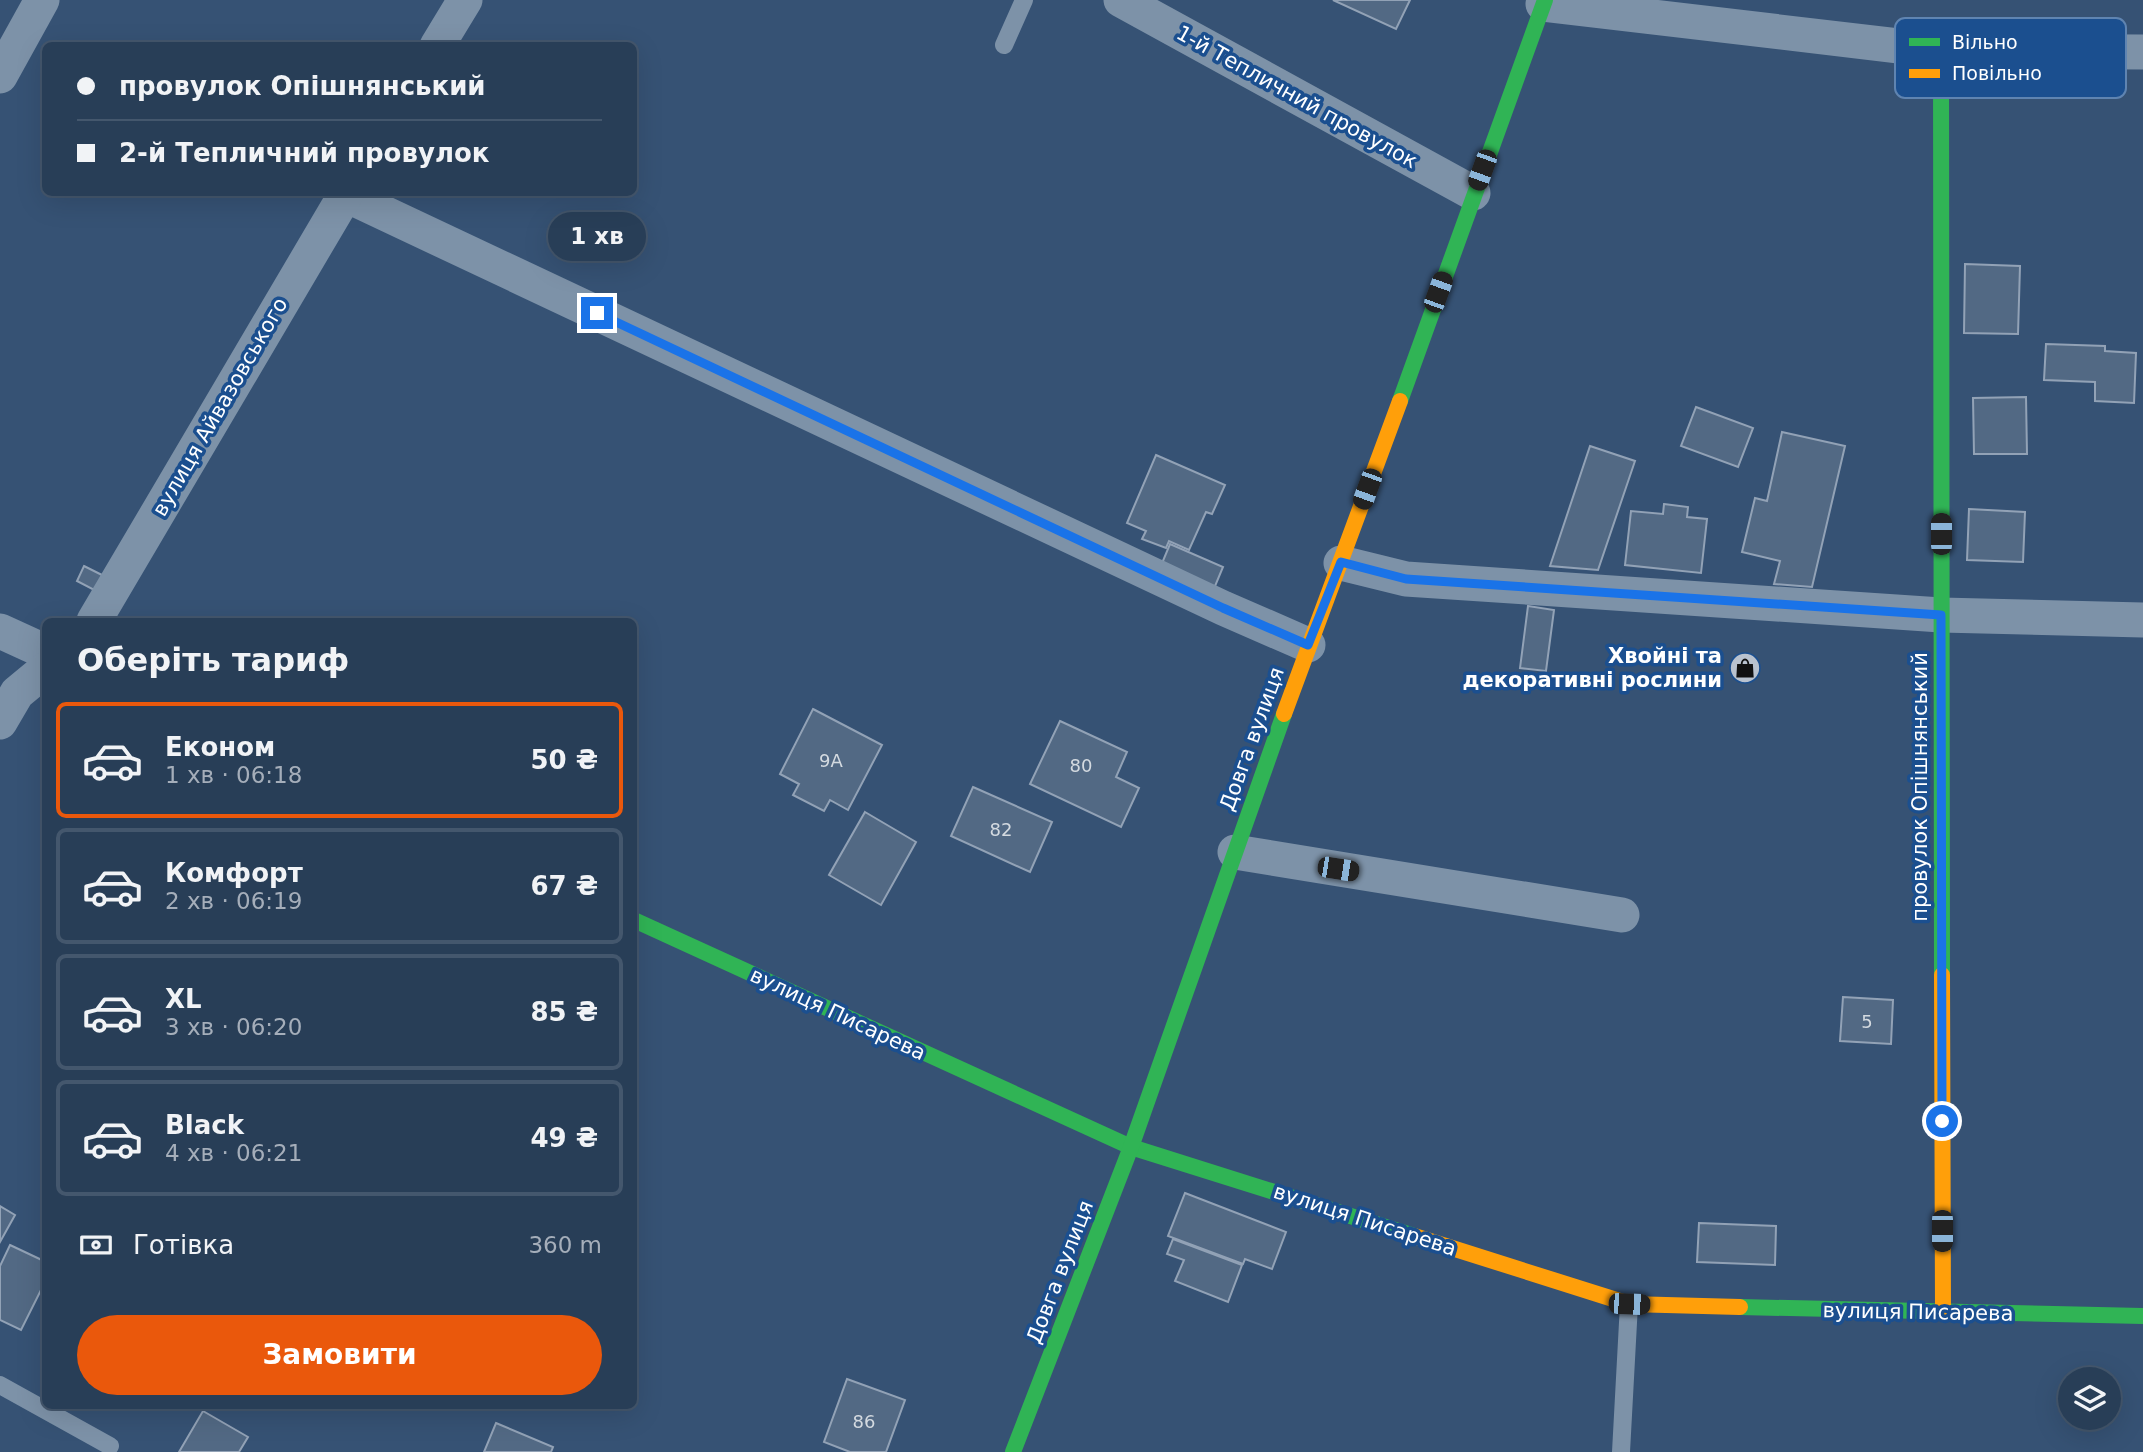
<!DOCTYPE html>
<html lang="uk">
<head>
<meta charset="utf-8">
<style>
  :root { --surface:#283e57; --page:#30455d; --text:#f1f3f6; --muted:#a5aeba; --line:#44576d; --accent:#ea580c }
  body { margin:0; font-family:"DejaVu Sans",sans-serif; background:var(--page); color:var(--text); height:100vh; display:flex; flex-direction:column; font-size:26px; white-space:nowrap }
  * { box-sizing:border-box; margin:0 }
  p { font-size:23px; color:var(--muted) }
  .icon { flex:none; width:38px; height:38px; fill:none; stroke:currentColor; stroke-width:2; stroke-linecap:round; stroke-linejoin:round }
  .map { position:relative; flex:1; overflow:hidden }
  .side { position:absolute; left:42px; top:618px; width:595px; height:791px; display:flex; flex-direction:column; background:var(--surface); border-radius:10px; box-shadow:0 7px 28px #0002,0 0 0 2px var(--line) }
  .side>* { flex:none }
  .top-card { position:absolute; left:42px; top:42px; width:595px; height:154px; border-radius:10px; box-shadow:0 7px 28px #0002,0 0 0 2px var(--line); display:grid; align-content:center; height:154px; padding:0 35px; background:var(--surface) }
  .tools { position:absolute; left:2058px; top:1367px; display:grid; gap:14px }
  .tools a { display:grid; place-items:center; width:63px; height:63px; border-radius:50%; background:var(--surface); box-shadow:0 7px 28px #0002,0 0 0 2px var(--line); font-size:35px }
  .end { position:absolute; width:32px; height:32px; margin:-16px; border:9px solid #1a73e8; background:#fff; box-shadow:0 0 0 4px #fff }
  .from { border-radius:50% }
  .bubble { position:absolute; height:49px; border-radius:24px; background:var(--surface); box-shadow:0 7px 28px #0002,0 0 0 2px var(--line); font-size:23px; font-weight:800; line-height:49px; text-align:center }
  .car { position:absolute; width:21px; height:42px; margin:-21px -10px; border-radius:9px; box-shadow:0 0 5px 2px #0007; background:linear-gradient(#222 24%,#8ab4d8 0 40%,#222 0 76%,#8ab4d8 0 86%,#222 0) }
  .top-card b { display:flex; align-items:center; gap:24px; height:66px; font-size:26px }
  .top-card b+b { border-top:2px solid var(--line) }
  .top-card i { width:18px; height:18px; background:var(--text) }
  ul { padding:0; list-style:none }
  li { display:flex; align-items:center; gap:21px; height:116px; margin:0 14px 10px; padding:0 21px; border:4px solid var(--line); border-radius:10px }
  li div { flex:1 }
  li b { display:block; font-size:26px }
  li em { font-style:normal; font-weight:800 }
  li.selected { border-color:var(--accent) }
  li>.icon { width:63px; height:63px; stroke-width:1.5 }
  h2 { padding:0 35px; font-size:32px; line-height:84px }
  .pay { display:flex; align-items:center; gap:18px; height:77px; padding:0 35px; font-size:26px }
  .pay p { margin-inline-start:auto }
  .action { display:flex; gap:14px; margin-top:auto; padding:14px 35px }
  .action a { flex:1; height:80px; border-radius:42px; background:var(--accent); color:#fff; font-size:28px; font-weight:800; line-height:80px; text-align:center }
  .map>svg:first-child { display:block }
</style>
</head>
<body>
<div class="map">
<svg width="2143" height="1452" viewBox="0 0 2143 1452">
  <rect width="100%" height="100%" fill="#365274"/>
  <!-- building -->
  <g fill="#526984" stroke="#92a2b6" stroke-width="2">
    <polygon points="1333,0 1410,0 1396,29"/>
    <polygon points="1965,264 2020,266 2018,334 1964,333"/>
    <polygon points="2046,344 2105,346 2105,351 2136,353 2134,403 2095,401 2095,382 2044,380"/>
    <polygon points="2026,397 2027,454 1974,454 1973,398"/>
    <polygon points="1696,407 1753,428 1738,467 1681,446"/>
    <polygon points="1782,432 1845,446 1812,587 1774,584 1780,561 1742,552 1755,498 1767,501"/>
    <polygon points="1590,446 1635,461 1598,570 1550,566"/>
    <polygon points="1156,455 1225,485 1212,514 1206,512 1189,550 1169,541 1166,548 1142,539 1146,531 1127,523"/>
    <polygon points="1664,504 1688,507 1687,517 1707,519 1701,573 1625,565 1631,511 1663,514"/>
    <polygon points="1969,509 2025,512 2023,562 1967,560"/>
    <polygon points="1170,544 1223,567 1213,591 1160,568"/>
    <polygon points="84,566 106,577 98,592 77,581"/>
    <polygon points="1528,606 1554,610 1546,671 1520,668"/>
    <polygon points="813,709 882,745 848,810 830,800 824,811 793,795 799,784 780,774"/>
    <polygon points="1060,721 1127,752 1116,777 1139,788 1121,827 1030,784"/>
    <polygon points="973,787 1052,822 1030,872 951,836"/>
    <polygon points="865,812 916,842 881,905 829,875"/>
    <polygon points="1843,997 1893,1000 1891,1044 1840,1041"/>
    <polygon points="1185,1193 1286,1232 1272,1269 1245,1259 1243,1264 1168,1236"/>
    <polygon points="0,1206 15,1215 0,1242"/>
    <polygon points="1699,1223 1776,1226 1775,1265 1697,1262"/>
    <polygon points="1173,1239 1242,1265 1228,1302 1175,1281 1184,1260 1167,1254"/>
    <polygon points="10,1245 46,1262 46,1280 21,1330 0,1320 0,1266"/>
    <polygon points="847,1379 905,1400 886,1452 850,1452 824,1442"/>
    <polygon points="203,1411 248,1437 239,1452 179,1452"/>
    <polygon points="496,1423 553,1447 551,1452 484,1452"/>
  </g>
  <g fill="none" stroke-linecap="round" stroke-linejoin="round">
    <!-- lane -->
    <g stroke="#7d92a8" stroke-width="18">
      <polyline points="1004,45 1024,0"/>
      <polyline points="0,1385 110,1446"/>
      <polyline points="1621,1452 1629,1304"/>
    </g>
    <!-- street -->
    <g stroke="#7d92a8" stroke-width="35">
      <polyline points="1121,0 1473,193"/>
      <polyline points="1543,4 1941,51 2143,52"/>
      <polyline points="437,46 465,0"/>
      <polyline points="0,76 42,0"/>
      <polyline points="346,195 1223,608 1308,645"/>
      <polyline points="1341,563 1406,579 1941,615 2143,620"/>
      <polyline points="94,621 347,192"/>
      <polyline points="0,631 46,652"/>
      <polyline points="0,722 17,693 46,669"/>
      <polyline points="1235,852 1622,915"/>
    </g>
    <!-- fast -->
    <g stroke="#30b455" stroke-width="16">
      <polyline points="1941,51 1942,975"/>
      <polyline points="1400,401 1545,0"/>
      <polyline points="634,920 1131,1147 1414,1236"/>
      <polyline points="1740,1307 2143,1316"/>
      <polyline points="1013,1452 1131,1147 1284,714"/>
    </g>
    <!-- slow -->
    <g stroke="#ff9f0a" stroke-width="16">
      <polyline points="1284,714 1400,401"/>
      <polyline points="1942,975 1943,1313"/>
      <polyline points="1414,1236 1629,1304 1740,1307"/>
    </g>
  </g>
  <g fill="none" stroke-linecap="round" stroke-linejoin="round">
    <!-- route -->
    <polyline stroke="#1a73e8" stroke-width="9" points="597,313 1223,608 1308,645 1341,562 1406,579 1941,615 1942,1121"/>
  </g>
  <!-- icons -->
  <defs>
    <g id="shop-disc" transform="scale(1.575)"><circle r="9.5" fill="#b9c2ce" stroke="#1b4f8f"/><path d="M-5-2.5h2.3a2.7 3.5 0 0 1 5.4 0H5L5.5 6h-11ZM-1.5-2.5h3a1.5 2.3 0 0 0-3 0Z" fill="#111"/></g>
  </defs>
  <g fill-rule="evenodd">
    <use href="#shop-disc" x="1745" y="668"/>
  </g>
  <g text-anchor="middle" dominant-baseline="central" stroke-width="7" stroke-linejoin="round" paint-order="stroke">
    <!-- number labels -->
    <g font-size="18" fill="#d4dae0">
      <text x="831" y="760">9А</text>
      <text x="1081" y="765">80</text>
      <text x="1001" y="829">82</text>
      <text x="1867" y="1021">5</text>
      <text x="864" y="1421">86</text>
    </g>
    <!-- street labels -->
    <g font-size="21" fill="#fff" stroke="#1b4f8f">
      <text transform="translate(1297 97) rotate(29)">1-й Тепличний провулок</text>
      <text transform="translate(220 407) rotate(-60)">вулиця Айвазовського</text>
      <text transform="translate(1252 739) rotate(-70)">Довга вулиця</text>
      <text transform="translate(1920 787) rotate(-90)">провулок Опішнянський</text>
      <text transform="translate(838 1014) rotate(25)">вулиця Писарева</text>
      <text transform="translate(1365 1220) rotate(18)">вулиця Писарева</text>
      <text transform="translate(1060 1272) rotate(-69)">Довга вулиця</text>
      <text transform="translate(1918 1312) rotate(1)">вулиця Писарева</text>
    </g>
    <!-- poi labels -->
    <g font-size="21" font-weight="bold" fill="#fff" stroke="#1b4f8f" text-anchor="end">
      <text x="1722" y="656">Хвойні та<tspan x="1722" dy="24">декоративні рослини</tspan></text>
    </g>
  </g>
  <!-- legend -->
  <rect x="1895" y="18" width="231" height="80" rx="10" fill="#1b4f8f" stroke="#5f84b1" stroke-width="2"/>
  <rect x="1909" y="38" width="31" height="8" fill="#30b455"/>
  <rect x="1909" y="69" width="31" height="9" fill="#ff9f0a"/>
  <g font-size="19" fill="#fff">
    <text x="1952" y="49">Вільно</text>
    <text x="1952" y="80">Повільно</text>
  </g>
</svg>
<div class="tools">
<a><svg class="icon" aria-label="layers" viewBox="0 0 24 24"><path d="M12 4l9 5-9 5-9-5zM3 14l9 5 9-5"/></svg></a>
</div>
<i class="end from" style="left:1942px;top:1121px"></i>
<i class="end" style="left:597px;top:313px"></i>
<div class="bubble" style="left:548px;top:212px;width:98px">1 хв</div>
<i class="car" style="left:1482px;top:170px;rotate:200deg"></i>
<i class="car" style="left:1438px;top:292px;rotate:20deg"></i>
<i class="car" style="left:1367px;top:489px;rotate:200deg"></i>
<i class="car" style="left:1941px;top:534px;rotate:0deg"></i>
<i class="car" style="left:1338px;top:869px;rotate:99deg"></i>
<i class="car" style="left:1942px;top:1231px;rotate:180deg"></i>
<i class="car" style="left:1629px;top:1304px;rotate:92deg"></i>
<div class="top-card">
<b><i class="from"></i>провулок Опішнянський</b>
<b><i></i>2-й Тепличний провулок</b>
</div>
<section class="side">
<h2>Оберіть тариф</h2>
<ul>
<li class="selected"><svg class="icon" aria-label="car" viewBox="0 0 24 24"><path d="M5 17H2v-5l4-1 3-4h7l3 4 3 1v5h-3M9 17h6M6 11h13"/><circle cx="7" cy="17" r="2"/><circle cx="17" cy="17" r="2"/></svg><div><b>Економ</b><p>1 хв · 06:18</p></div><em>50 ₴</em></li>
<li><svg class="icon" aria-label="car" viewBox="0 0 24 24"><path d="M5 17H2v-5l4-1 3-4h7l3 4 3 1v5h-3M9 17h6M6 11h13"/><circle cx="7" cy="17" r="2"/><circle cx="17" cy="17" r="2"/></svg><div><b>Комфорт</b><p>2 хв · 06:19</p></div><em>67 ₴</em></li>
<li><svg class="icon" aria-label="car" viewBox="0 0 24 24"><path d="M5 17H2v-5l4-1 3-4h7l3 4 3 1v5h-3M9 17h6M6 11h13"/><circle cx="7" cy="17" r="2"/><circle cx="17" cy="17" r="2"/></svg><div><b>XL</b><p>3 хв · 06:20</p></div><em>85 ₴</em></li>
<li><svg class="icon" aria-label="car" viewBox="0 0 24 24"><path d="M5 17H2v-5l4-1 3-4h7l3 4 3 1v5h-3M9 17h6M6 11h13"/><circle cx="7" cy="17" r="2"/><circle cx="17" cy="17" r="2"/></svg><div><b>Black</b><p>4 хв · 06:21</p></div><em>49 ₴</em></li>
</ul>
<div class="pay"><svg class="icon" aria-label="cash" viewBox="0 0 24 24"><path d="M3 7h18v10H3z"/><circle cx="12" cy="12" r="2"/></svg>Готівка<p>360 m</p></div>
<div class="action"><a>Замовити</a></div>
</section>
</div>
</body>
</html>
